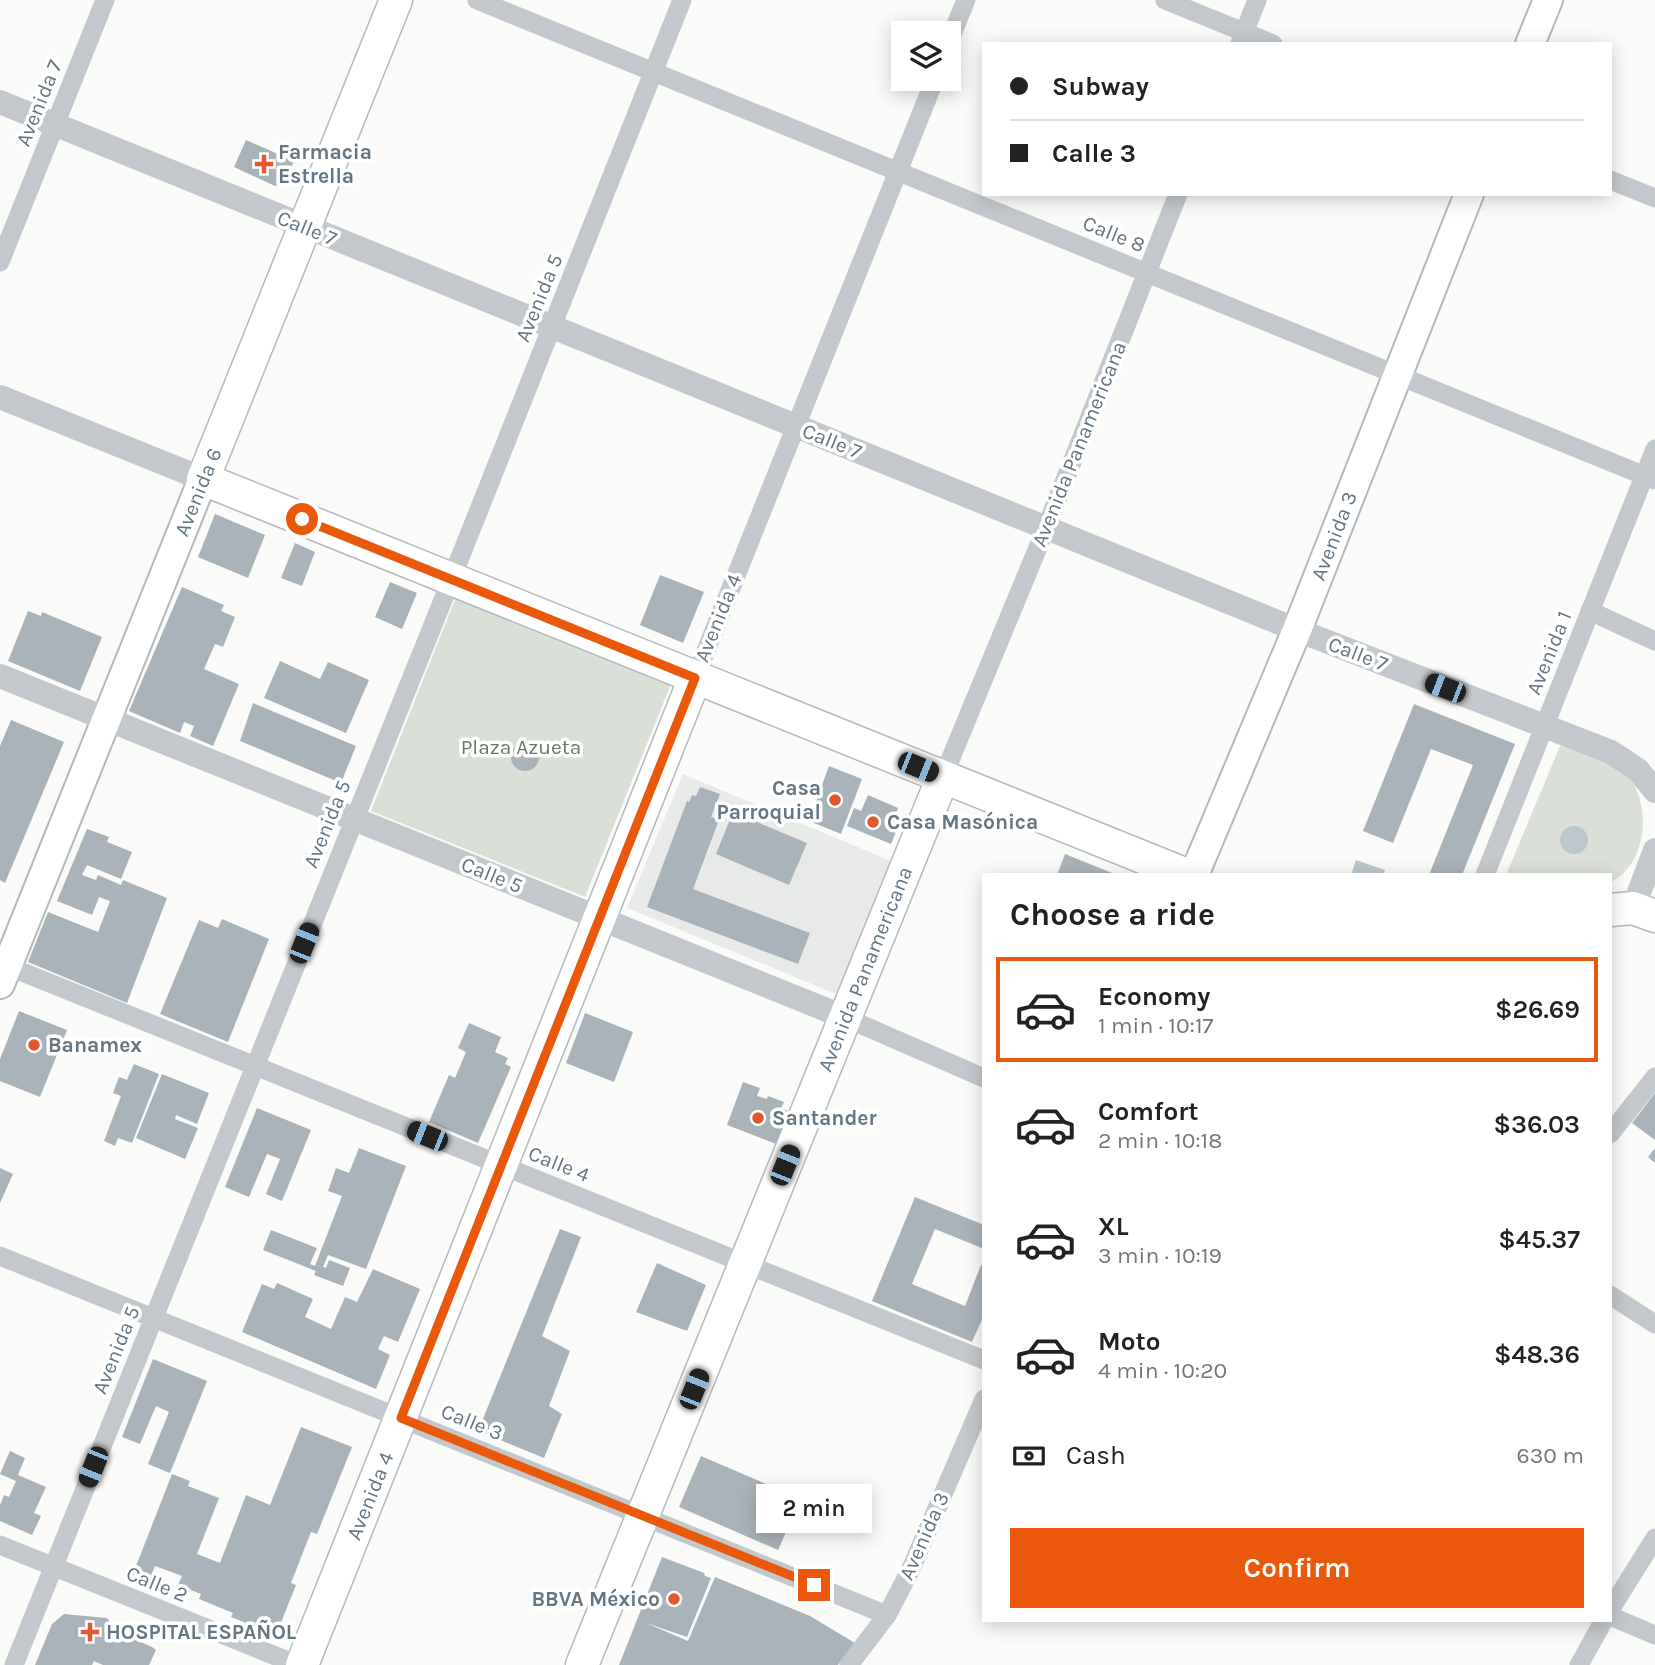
<!DOCTYPE html>
<html lang="en">
<head>
<meta charset="utf-8">
<style>
  :root { --surface:#fff; --page:#f6f6f6; --text:#222; --muted:#767676; --line:#e0e0e0; --accent:#ea580c }
  body { margin:0; font-family:Karla,sans-serif; background:var(--page); color:var(--text); height:100vh; display:flex; flex-direction:column; font-size:26px; white-space:nowrap }
  * { box-sizing:border-box; margin:0 }
  p { font-size:23px; color:var(--muted) }
  .icon { flex:none; width:38px; height:38px; fill:none; stroke:currentColor; stroke-width:2; stroke-linecap:round; stroke-linejoin:round }
  .map { position:relative; flex:1; overflow:hidden }
  .drawer { position:absolute; left:982px; top:873px; width:630px; height:749px; display:flex; flex-direction:column; background:var(--surface); border-radius:0px; box-shadow:0 4px 18px #0003 }
  .drawer>* { flex:none }
  .top-card { position:absolute; left:982px; top:42px; width:630px; height:154px; border-radius:0px; box-shadow:0 4px 18px #0003; display:grid; align-content:center; height:154px; padding:0 28px; background:var(--surface) }
  .fabs { position:absolute; left:891px; top:21px; display:grid; gap:14px }
  .fabs a { display:grid; place-items:center; width:70px; height:70px; border-radius:0px; background:var(--surface); box-shadow:0 4px 18px #0003; font-size:35px }
  .end { position:absolute; width:32px; height:32px; margin:-16px; border:9px solid #ea580c; background:#fff; box-shadow:0 0 0 4px #fff }
  .from { border-radius:50% }
  .bubble { position:absolute; height:49px; border-radius:0px; background:var(--surface); box-shadow:0 4px 18px #0003; font-size:23px; font-weight:600; line-height:49px; text-align:center }
  .car { position:absolute; width:21px; height:42px; margin:-21px -10px; border-radius:9px; box-shadow:0 0 5px 2px #0007; background:linear-gradient(#222 24%,#8ab4d8 0 40%,#222 0 76%,#8ab4d8 0 86%,#222 0) }
  .top-card b { display:flex; align-items:center; gap:24px; height:66px; font-size:26px }
  .top-card b+b { border-top:2px solid var(--line) }
  .top-card i { width:18px; height:18px; background:var(--text) }
  ul { padding:0; list-style:none }
  li { display:flex; align-items:center; gap:21px; height:105px; margin:0 14px 10px; padding:0 14px; border:4px solid transparent; border-radius:0px }
  li div { flex:1 }
  li b { display:block; font-size:26px }
  li em { font-style:normal; font-weight:600 }
  li.selected { border-color:var(--accent) }
  li>.icon { width:63px; height:63px; stroke-width:1.5 }
  h2 { padding:0 28px; font-size:32px; line-height:84px }
  .pay { display:flex; align-items:center; gap:18px; height:77px; padding:0 28px; font-size:26px }
  .pay p { margin-inline-start:auto }
  .button { display:flex; gap:14px; margin-top:auto; padding:14px 28px }
  .button a { flex:1; height:80px; border-radius:0px; background:var(--accent); color:#fff; font-size:28px; font-weight:600; line-height:80px; text-align:center }
  .map>svg:first-child { display:block }
</style>
</head>
<body>
<div class="map">
<svg width="1655" height="1665" viewBox="0 0 1655 1665">
  <rect width="100%" height="100%" fill="#fafaf8"/>
  <!-- built -->
  <polygon fill="#e8e9e9" points="683,774 891,861 836,994 627,908"/>
  <!-- green -->
  <g fill="#dadfd7">
    <polygon points="456,597 671,684 585,897 371,811"/>
    <path d="M1560 746C1575 748 1595 749 1607 759 1615 764 1627 773 1632 781 1651 813 1646 864 1610 883V875H1506Z"/>
  </g>
  <!-- water -->
  <g fill="#bbc7cb">
    <circle cx="1574" cy="840" r="14"/>
    <polygon points="1356,860 1385,870 1383,875 1351,875"/>
  </g>
  <!-- building -->
  <g fill="#aab3b9">
    <polygon points="246,140 294,161 284,183 275,186 234,167"/>
    <polygon points="215,514 265,535 248,578 198,557"/>
    <polygon points="295,543 315,552 302,586 281,578"/>
    <polygon points="660,575 704,592 683,643 640,625"/>
    <polygon points="390,582 417,593 402,629 375,617"/>
    <polygon points="182,587 224,605 221,611 235,617 223,647 215,644 204,669 239,684 213,746 190,736 194,726 184,722 180,733 129,711"/>
    <polygon points="28,611 41,616 42,612 102,637 80,691 8,661"/>
    <polygon points="280,661 320,679 328,662 369,680 346,733 264,698"/>
    <polygon points="253,703 356,746 341,783 240,741"/>
    <polygon points="1414,704 1515,744 1462,875 1429,875 1473,765 1431,749 1393,843 1363,831"/>
    <polygon points="11,720 64,742 5,883 0,880 0,746"/>
    <circle cx="525" cy="757" r="14"/>
    <polygon points="829,766 862,779 841,834 809,821"/>
    <polygon points="700,787 720,794 711,817 719,820 693,889 810,933 798,964 647,907 687,801 689,802 692,795 696,796"/>
    <polygon points="868,795 898,808 891,824 898,827 891,844 847,826 854,808 861,811"/>
    <polygon points="733,812 807,843 789,885 716,854"/>
    <polygon points="87,829 109,837 107,842 132,852 121,879 87,865 82,875 96,880 98,875 121,885 123,880 167,898 127,1003 28,962 48,912 98,932 110,901 99,897 92,915 57,901"/>
    <polygon points="1065,854 1117,875 1057,875"/>
    <polygon points="222,919 269,939 228,1042 160,1014 199,920 218,928"/>
    <polygon points="19,1011 67,1030 40,1097 0,1081 0,1059"/>
    <polygon points="585,1013 633,1032 614,1082 566,1063"/>
    <polygon points="469,1023 501,1037 495,1052 508,1058 505,1064 511,1067 478,1143 429,1122 449,1075 455,1078 466,1052 458,1048"/>
    <polygon points="134,1064 159,1074 132,1143 118,1138 115,1146 104,1141 121,1096 113,1093 119,1077 127,1080"/>
    <polygon points="162,1074 209,1093 197,1124 176,1115 175,1119 198,1128 185,1159 136,1138"/>
    <polygon points="743,1082 760,1088 757,1096 767,1099 768,1096 784,1102 781,1108 788,1111 776,1144 727,1125"/>
    <polygon points="1655,1093 1655,1140 1632,1123"/>
    <polygon points="257,1108 311,1130 282,1201 266,1194 280,1159 267,1154 249,1197 225,1187"/>
    <polygon points="359,1148 406,1166 366,1269 328,1255 323,1267 326,1268 329,1260 350,1268 343,1286 314,1275 316,1271 263,1250 271,1230 317,1248 310,1264 315,1266 342,1196 328,1191 336,1168 349,1173"/>
    <polygon points="1655,1148 1655,1163 1648,1157"/>
    <polygon points="0,1168 13,1174 0,1203"/>
    <polygon points="915,1197 984,1225 984,1249 935,1229 912,1284 965,1306 981,1265 984,1266 984,1315 972,1342 872,1301"/>
    <polygon points="560,1229 581,1237 542,1336 570,1351 549,1406 562,1414 544,1458 478,1431"/>
    <polygon points="657,1263 706,1285 687,1331 636,1312"/>
    <polygon points="373,1269 420,1289 398,1342 384,1336 378,1349 390,1355 376,1389 242,1332 262,1284 274,1289 277,1283 313,1299 305,1317 331,1329 345,1297 357,1302"/>
    <polygon points="153,1359 207,1381 170,1473 148,1464 169,1412 156,1406 140,1444 122,1437"/>
    <polygon points="301,1427 352,1447 317,1534 311,1532 291,1583 296,1585 276,1635 231,1617 233,1613 199,1599 201,1594 178,1585 182,1576 155,1566 147,1585 131,1579 172,1474 190,1481 188,1486 219,1498 197,1554 220,1563 246,1495 270,1505"/>
    <polygon points="10,1451 25,1458 18,1475 46,1487 34,1513 41,1516 32,1535 0,1521 0,1505 4,1495 9,1497 16,1481 0,1474"/>
    <polygon points="701,1456 801,1499 778,1550 679,1507"/>
    <polygon points="662,1557 704,1573 705,1576 711,1578 687,1637 646,1623 688,1641 715,1577 810,1616 855,1643 838,1665 619,1665"/>
    <polygon points="64,1614 107,1618 120,1633 152,1647 156,1650 149,1665 103,1665 94,1661 92,1665 35,1665 52,1624"/>
  </g>
  <g fill="none" stroke-linecap="round" stroke-linejoin="round">
    <!-- secondary casing -->
    <g stroke="#b3babf" stroke-width="32">
      <g id="secondary">
        <polyline points="1530,44 1548,0"/>
        <polyline points="1194,875 1297,630 1469,194"/>
        <polyline points="0,984 203,479"/>
      </g>
    </g>
    <!-- primary casing -->
    <g stroke="#b5babe" stroke-width="35">
      <g id="primary">
        <polyline points="396,0 203,479 1187,875"/>
        <polyline points="1610,910 1633,908 1655,916"/>
        <polyline points="302,1665 695,678"/>
        <polyline points="582,1665 943,777"/>
      </g>
    </g>
    <!-- minor -->
    <g stroke="#c3c8cc" stroke-width="19">
      <polyline points="477,0 1655,480"/>
      <polyline points="1165,0 1273,44"/>
      <polyline points="1240,43 1257,0"/>
      <polyline points="948,44 966,0"/>
      <polyline points="1610,180 1655,198"/>
      <polyline points="0,262 105,0"/>
      <polyline points="1590,611 1655,641"/>
      <polyline points="695,678 935,79"/>
      <polyline points="943,777 1046,528 1178,194"/>
      <polyline points="1485,875 1655,449"/>
      <polyline points="0,963 984,1360"/>
      <polyline points="844,1017 984,1078"/>
      <polyline points="1610,1134 1655,1077"/>
      <polyline points="0,1256 887,1615"/>
      <polyline points="1610,1295 1655,1324"/>
      <polyline points="0,1545 298,1665"/>
      <polyline points="1610,1610 1655,1538"/>
      <polyline points="1610,1616 1655,1635"/>
      <polyline points="14,1665 451,580 682,0"/>
      <polyline points="849,1665 887,1615 910,1571 984,1399"/>
      <polyline points="1579,1665 1604,1620"/>
    </g>
    <!-- tertiary -->
    <g stroke="#c3c8cc" stroke-width="24">
      <polyline points="0,102 1297,630 1611,752 1638,770 1655,791"/>
      <polyline points="0,397 203,479"/>
      <polyline points="0,676 844,1017"/>
      <polyline points="1633,908 1655,850"/>
    </g>
    <!-- secondary -->
    <use href="#secondary" stroke="#fff" stroke-width="28"/>
    <!-- primary -->
    <use href="#primary" stroke="#fff" stroke-width="32"/>
  </g>
  <g fill="none" stroke-linecap="round" stroke-linejoin="round">
    <!-- route -->
    <polyline stroke="#ea580c" stroke-width="9" points="302,519 695,678 401,1418 814,1585"/>
  </g>
  <!-- markers -->
  <g fill="#e4572e" stroke="#fff" stroke-width="2.5">
    <path d="M260.5 153.5h7v7h7v7h-7v7h-7v-7h-7v-7h7z"/>
    <circle cx="835" cy="800" r="7"/>
    <circle cx="873" cy="822" r="7"/>
    <circle cx="34" cy="1045" r="7"/>
    <circle cx="758" cy="1118" r="7"/>
    <circle cx="674" cy="1599" r="7"/>
    <path d="M86.5 1621.5h7v7h7v7h-7v7h-7v-7h-7v-7h7z"/>
  </g>
  <g text-anchor="middle" dominant-baseline="central" stroke-width="7" stroke-linejoin="round" paint-order="stroke">
    <!-- street labels -->
    <g font-size="21" fill="#657683" stroke="#fff">
      <text transform="translate(39 103) rotate(-68)">Avenida 7</text>
      <text transform="translate(307 228) rotate(22)">Calle 7</text>
      <text transform="translate(1114 234) rotate(22)">Calle 8</text>
      <text transform="translate(539 298) rotate(-68)">Avenida 5</text>
      <text transform="translate(832 441) rotate(22)">Calle 7</text>
      <text transform="translate(1079 444) rotate(-68)">Avenida Panamericana</text>
      <text transform="translate(198 492) rotate(-68)">Avenida 6</text>
      <text transform="translate(1334 536) rotate(-69)">Avenida 3</text>
      <text transform="translate(718 618) rotate(-68)">Avenida 4</text>
      <text transform="translate(1549 653) rotate(-68)">Avenida 1</text>
      <text transform="translate(1358 654) rotate(21)">Calle 7</text>
      <text transform="translate(327 824) rotate(-68)">Avenida 5</text>
      <text transform="translate(492 875) rotate(22)">Calle 5</text>
      <text transform="translate(865 969) rotate(-68)">Avenida Panamericana</text>
      <text transform="translate(559 1164) rotate(22)">Calle 4</text>
      <text transform="translate(116 1350) rotate(-68)">Avenida 5</text>
      <text transform="translate(472 1422) rotate(22)">Calle 3</text>
      <text transform="translate(370 1496) rotate(-68)">Avenida 4</text>
      <text transform="translate(924 1536) rotate(-66)">Avenida 3</text>
      <text transform="translate(157 1584) rotate(22)">Calle 2</text>
    </g>
    <!-- poi labels -->
    <g font-size="21" font-weight="bold" fill="#657683" stroke="#fff" text-anchor="start">
      <text x="278" y="152">Farmacia<tspan x="278" dy="24">Estrella</tspan></text>
      <text x="821" y="788" text-anchor="end">Casa<tspan x="821" dy="24">Parroquial</tspan></text>
      <text x="887" y="822">Casa Masónica</text>
      <text x="48" y="1045">Banamex</text>
      <text x="772" y="1118">Santander</text>
      <text x="660" y="1599" text-anchor="end">BBVA México</text>
      <text x="106" y="1632">HOSPITAL ESPAÑOL</text>
    </g>
    <!-- park labels -->
    <g font-size="21" fill="#687a64" stroke="#fff">
      <text x="521" y="747">Plaza Azueta</text>
    </g>
  </g>
</svg>
<div class="fabs">
<a><svg class="icon" aria-label="layers" viewBox="0 0 24 24"><path d="M12 4l9 5-9 5-9-5zM3 14l9 5 9-5"/></svg></a>
</div>
<i class="end from" style="left:302px;top:519px"></i>
<i class="end" style="left:814px;top:1585px"></i>
<div class="bubble" style="left:756px;top:1484px;width:116px">2 min</div>
<i class="car" style="left:1445px;top:688px;rotate:291deg"></i>
<i class="car" style="left:918px;top:767px;rotate:112deg"></i>
<i class="car" style="left:304px;top:943px;rotate:22deg"></i>
<i class="car" style="left:427px;top:1136px;rotate:292deg"></i>
<i class="car" style="left:785px;top:1165px;rotate:22deg"></i>
<i class="car" style="left:694px;top:1389px;rotate:22deg"></i>
<i class="car" style="left:93px;top:1467px;rotate:202deg"></i>
<div class="top-card">
<b><i class="from"></i>Subway</b>
<b><i></i>Calle 3</b>
</div>
<section class="drawer">
<h2>Choose a ride</h2>
<ul>
<li class="selected"><svg class="icon" aria-label="car" viewBox="0 0 24 24"><path d="M5 17H2v-5l4-1 3-4h7l3 4 3 1v5h-3M9 17h6M6 11h13"/><circle cx="7" cy="17" r="2"/><circle cx="17" cy="17" r="2"/></svg><div><b>Economy</b><p>1 min · 10:17</p></div><em>$26.69</em></li>
<li><svg class="icon" aria-label="car" viewBox="0 0 24 24"><path d="M5 17H2v-5l4-1 3-4h7l3 4 3 1v5h-3M9 17h6M6 11h13"/><circle cx="7" cy="17" r="2"/><circle cx="17" cy="17" r="2"/></svg><div><b>Comfort</b><p>2 min · 10:18</p></div><em>$36.03</em></li>
<li><svg class="icon" aria-label="car" viewBox="0 0 24 24"><path d="M5 17H2v-5l4-1 3-4h7l3 4 3 1v5h-3M9 17h6M6 11h13"/><circle cx="7" cy="17" r="2"/><circle cx="17" cy="17" r="2"/></svg><div><b>XL</b><p>3 min · 10:19</p></div><em>$45.37</em></li>
<li><svg class="icon" aria-label="car" viewBox="0 0 24 24"><path d="M5 17H2v-5l4-1 3-4h7l3 4 3 1v5h-3M9 17h6M6 11h13"/><circle cx="7" cy="17" r="2"/><circle cx="17" cy="17" r="2"/></svg><div><b>Moto</b><p>4 min · 10:20</p></div><em>$48.36</em></li>
</ul>
<div class="pay"><svg class="icon" aria-label="cash" viewBox="0 0 24 24"><path d="M3 7h18v10H3z"/><circle cx="12" cy="12" r="2"/></svg>Cash<p>630 m</p></div>
<div class="button"><a>Confirm</a></div>
</section>
</div>
</body>
</html>
